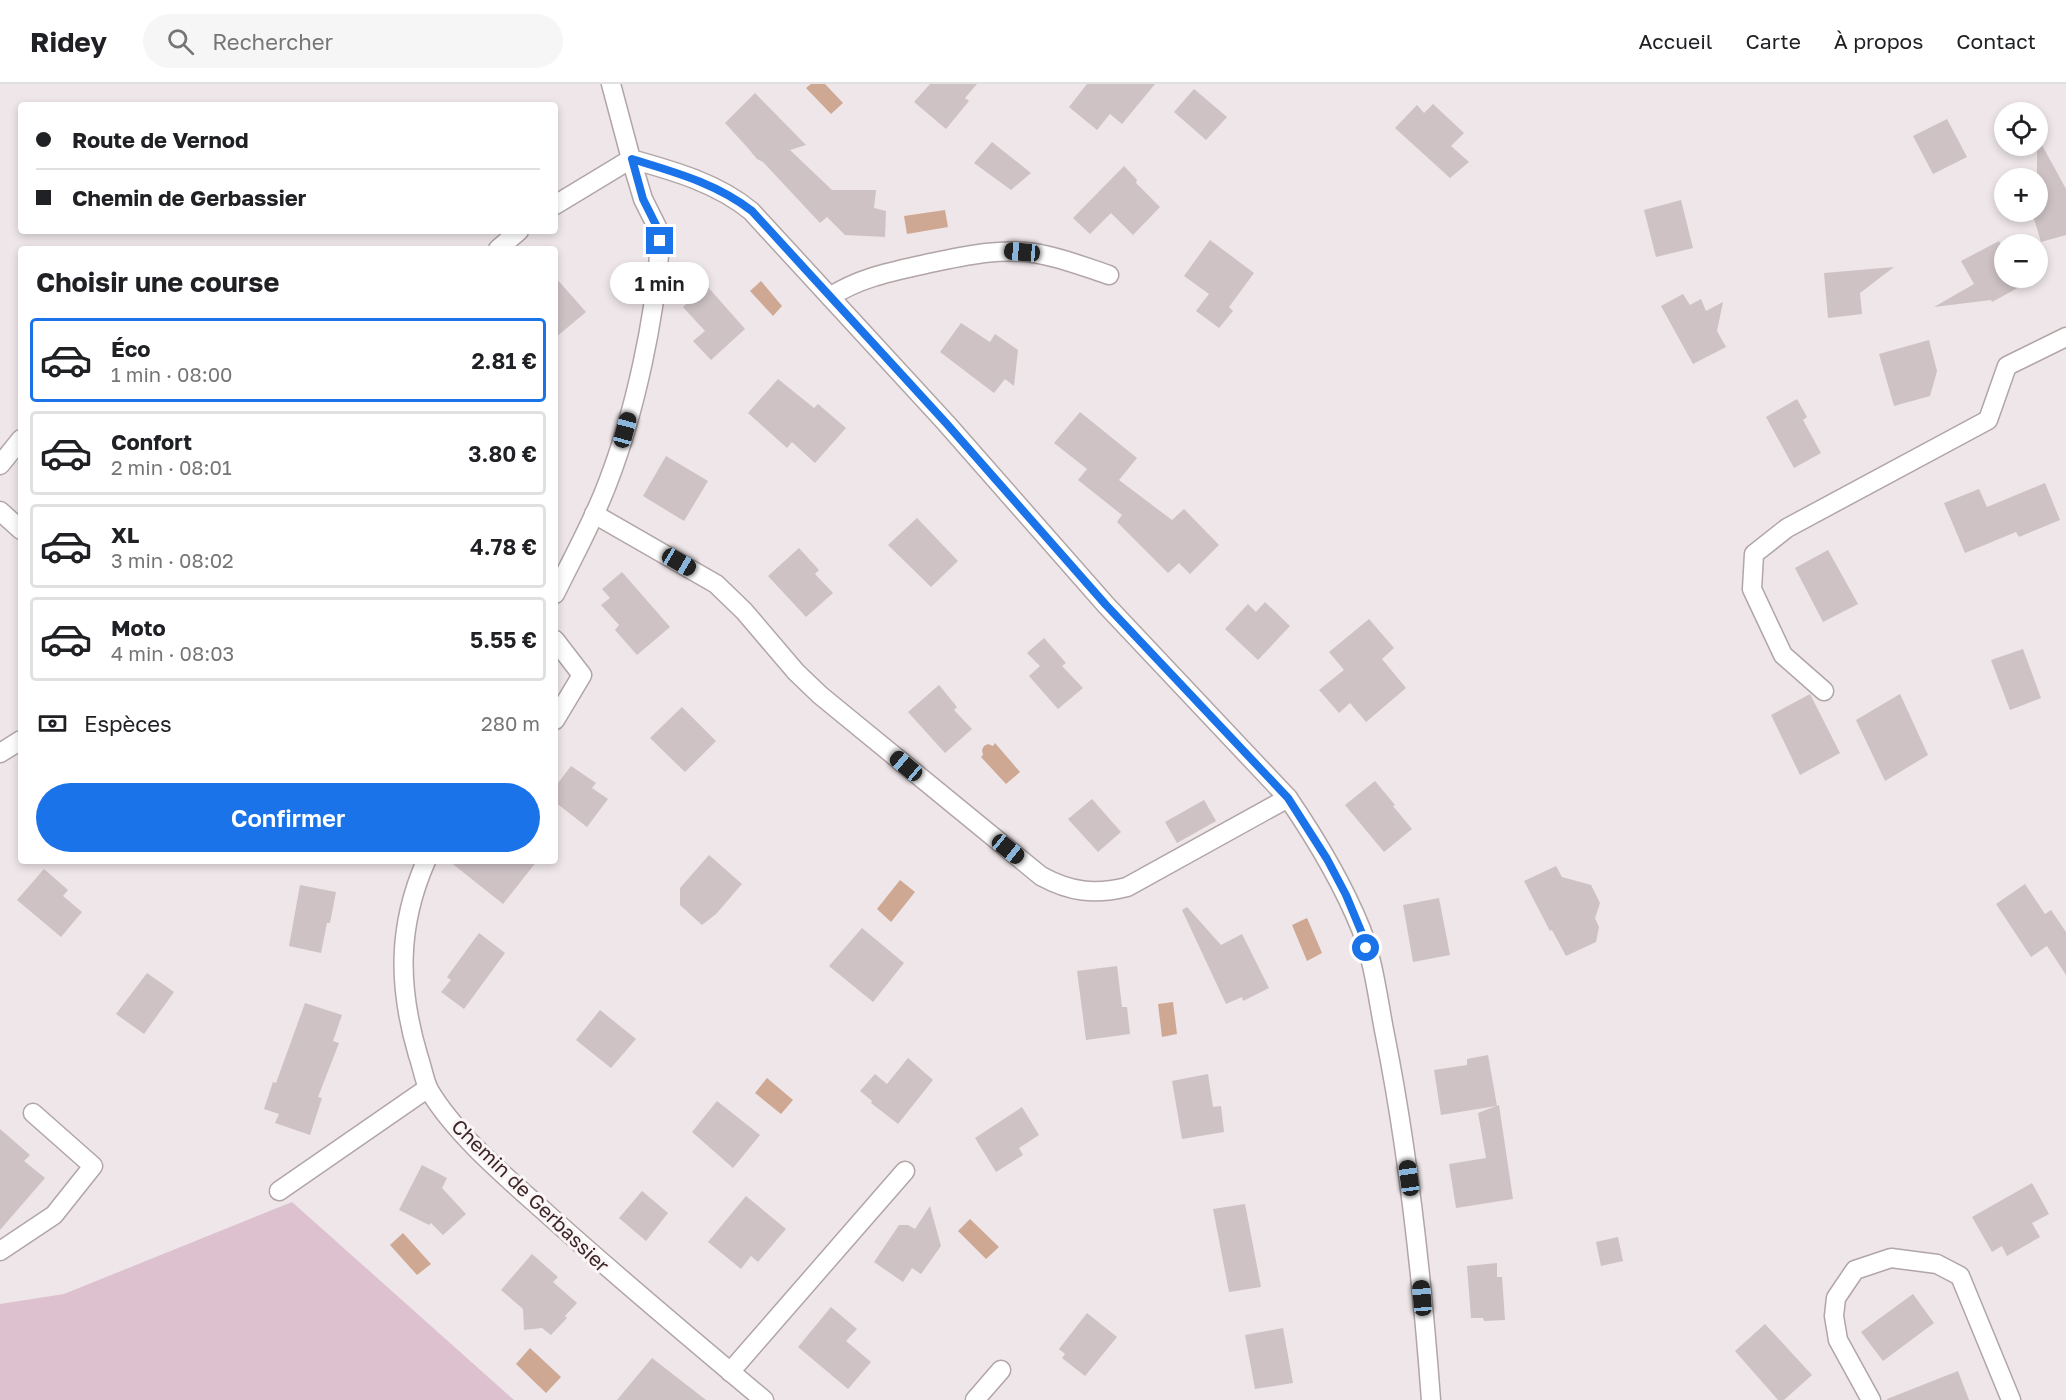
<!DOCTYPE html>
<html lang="fr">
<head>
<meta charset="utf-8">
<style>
  :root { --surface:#fff; --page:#f6f6f6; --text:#202124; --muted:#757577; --line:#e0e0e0; --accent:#1a73e8 }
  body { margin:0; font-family:"Golos Text",sans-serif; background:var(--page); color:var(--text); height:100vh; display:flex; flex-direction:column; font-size:22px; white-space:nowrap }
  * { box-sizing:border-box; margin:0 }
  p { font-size:20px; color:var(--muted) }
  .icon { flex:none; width:33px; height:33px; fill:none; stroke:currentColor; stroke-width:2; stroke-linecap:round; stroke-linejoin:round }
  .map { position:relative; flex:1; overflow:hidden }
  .sheet { position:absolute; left:18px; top:162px; width:540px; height:618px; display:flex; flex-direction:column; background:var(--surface); border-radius:6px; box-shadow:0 3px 9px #0003 }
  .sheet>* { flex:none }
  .banner { position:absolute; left:18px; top:18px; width:540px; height:132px; border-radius:6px; box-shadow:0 3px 9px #0003; display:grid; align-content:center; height:132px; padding:0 18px; background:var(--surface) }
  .buttons { position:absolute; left:1994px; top:18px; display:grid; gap:12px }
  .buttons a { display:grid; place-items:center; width:54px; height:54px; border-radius:50%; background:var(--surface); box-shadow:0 3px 9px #0003; font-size:30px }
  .end { position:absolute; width:27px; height:27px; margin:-14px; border:8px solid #1a73e8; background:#fff; box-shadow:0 0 0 3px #fff }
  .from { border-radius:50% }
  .bubble { position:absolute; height:42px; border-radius:21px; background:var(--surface); box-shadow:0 3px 9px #0003; font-size:20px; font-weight:600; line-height:42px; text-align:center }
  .car { position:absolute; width:18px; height:36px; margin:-18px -9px; border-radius:8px; box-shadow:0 0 4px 2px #0007; background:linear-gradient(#222 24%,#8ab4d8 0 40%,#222 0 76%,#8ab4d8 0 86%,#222 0) }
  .banner b { display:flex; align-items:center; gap:21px; height:57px; font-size:22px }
  .banner b+b { border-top:2px solid var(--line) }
  .banner i { width:15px; height:15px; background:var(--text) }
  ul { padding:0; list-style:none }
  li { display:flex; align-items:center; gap:18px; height:84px; margin:0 12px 9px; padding:0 6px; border:3px solid var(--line); border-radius:6px }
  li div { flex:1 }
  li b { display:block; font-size:22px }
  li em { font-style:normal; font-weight:600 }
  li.active { border-color:var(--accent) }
  li>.icon { width:54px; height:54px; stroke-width:1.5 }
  h2 { padding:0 18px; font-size:27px; line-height:72px }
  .pay { display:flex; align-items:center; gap:15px; height:66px; padding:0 18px; font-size:22px }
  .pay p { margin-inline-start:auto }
  .cta { display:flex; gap:12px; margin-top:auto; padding:12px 18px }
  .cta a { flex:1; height:69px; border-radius:36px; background:var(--accent); color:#fff; font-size:24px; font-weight:600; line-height:69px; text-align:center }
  header { display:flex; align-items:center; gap:36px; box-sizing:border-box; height:84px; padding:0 30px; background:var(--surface); border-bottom:2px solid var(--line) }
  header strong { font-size:28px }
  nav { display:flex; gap:33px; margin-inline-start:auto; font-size:21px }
  .search { width:420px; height:54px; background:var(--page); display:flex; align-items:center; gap:15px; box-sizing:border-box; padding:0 21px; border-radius:33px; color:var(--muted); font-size:22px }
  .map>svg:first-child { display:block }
</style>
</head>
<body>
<header>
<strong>Ridey</strong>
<div class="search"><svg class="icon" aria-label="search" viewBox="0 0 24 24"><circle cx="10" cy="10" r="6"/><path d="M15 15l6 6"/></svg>Rechercher</div>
<nav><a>Accueil</a><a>Carte</a><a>À propos</a><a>Contact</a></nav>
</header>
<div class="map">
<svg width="2066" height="1316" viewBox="0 0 2066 1316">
  <rect width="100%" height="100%" fill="#eee6e8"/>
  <!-- green -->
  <polygon fill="#ddc1cf" points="292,1118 514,1316 0,1316 0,1220 64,1210"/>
  <!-- water -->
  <g fill="#cea893">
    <polygon points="811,0 825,0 843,19 831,30 806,4"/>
    <polygon points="945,126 948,143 907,150 904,132"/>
    <polygon points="761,197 782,222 773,232 750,207"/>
    <polygon points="995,659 1020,688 1006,700 981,673 983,671 982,666 984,662 988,660 993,662"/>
    <polygon points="900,796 915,808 891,838 877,825"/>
    <polygon points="1307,834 1322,869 1307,877 1292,841"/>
    <polygon points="1173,918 1177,950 1162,953 1158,920"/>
    <polygon points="767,994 793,1016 781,1030 755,1009"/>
    <polygon points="970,1135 999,1163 986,1175 958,1147"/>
    <polygon points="403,1149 431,1180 417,1191 390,1161"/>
    <polygon points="530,1264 561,1293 546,1309 516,1280"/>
  </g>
  <!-- building -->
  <g fill="#cec2c5">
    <polygon points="930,0 977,0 965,14 969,17 946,45 914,18"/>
    <polygon points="1087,0 1155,0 1122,40 1110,30 1097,46 1069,23"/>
    <polygon points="1194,5 1227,33 1206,56 1174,28"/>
    <polygon points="755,9 806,61 790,66 832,106 876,106 874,124 886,127 885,153 845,151 827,133 820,139 763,78 757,75 747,63 725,39"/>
    <polygon points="1433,20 1464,49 1451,62 1469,78 1450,94 1395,44 1417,21 1424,29"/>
    <polygon points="1947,35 1967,73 1933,90 1913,52"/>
    <polygon points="2037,52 2066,105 2066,151 2041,158 2032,128 2037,128"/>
    <polygon points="992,58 1031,89 1011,106 974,79"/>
    <polygon points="1124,82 1137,96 1136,99 1160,123 1133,151 1111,129 1090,150 1073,134"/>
    <polygon points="1681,116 1693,164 1656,173 1644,126"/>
    <polygon points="1210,156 1254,189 1229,223 1233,227 1219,244 1196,227 1209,210 1184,192"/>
    <polygon points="1999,157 2004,166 2004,194 2019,194 2023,201 1992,218 1991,216 1934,223 1974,200 1961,177"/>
    <polygon points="1894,183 1860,209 1862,230 1828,234 1824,189"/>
    <polygon points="555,193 586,228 555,254"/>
    <polygon points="707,202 745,245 711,276 693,257 705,247 683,223"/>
    <polygon points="1683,210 1690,221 1701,215 1706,227 1723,218 1717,247 1726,263 1693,280 1661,222"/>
    <polygon points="961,239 990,258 995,250 1018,266 1014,302 1005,295 994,309 940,268"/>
    <polygon points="1929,256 1937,287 1930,312 1894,322 1879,270"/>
    <polygon points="778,295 814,324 818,320 846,344 815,379 792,358 787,364 748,329"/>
    <polygon points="1797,315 1807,333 1803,336 1821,369 1794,384 1766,333"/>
    <polygon points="1080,328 1137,374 1119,396 1172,436 1184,425 1219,461 1190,490 1179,479 1168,489 1117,438 1122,431 1078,396 1087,385 1054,359"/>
    <polygon points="666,372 708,397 684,437 643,412"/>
    <polygon points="2045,399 2060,436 2019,453 2016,448 1965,469 1944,419 1979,405 1987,423"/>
    <polygon points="917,434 958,477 931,503 888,461"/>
    <polygon points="799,464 819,486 815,490 833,509 806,533 768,492"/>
    <polygon points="1828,466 1858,520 1823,538 1795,484"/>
    <polygon points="622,488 670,543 637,571 615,546 619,541 601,521 610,514 602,505"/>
    <polygon points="1265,518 1290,542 1258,576 1225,545 1248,520 1256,528"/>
    <polygon points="1369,535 1394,564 1382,575 1406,604 1366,638 1350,619 1339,629 1319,606 1344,586 1329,568"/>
    <polygon points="1044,554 1066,579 1062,582 1083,604 1058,625 1029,592 1040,582 1027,569"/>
    <polygon points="2023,565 2041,614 2010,626 1991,576"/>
    <polygon points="939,601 957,623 954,626 972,645 945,669 908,628"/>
    <polygon points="1810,610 1840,669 1800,691 1771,631"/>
    <polygon points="1900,610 1928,671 1885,697 1856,636"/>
    <polygon points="682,623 716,657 685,688 650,654"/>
    <polygon points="571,682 596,699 592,704 608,715 587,743 555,718 555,703"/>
    <polygon points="1375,697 1395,721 1393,722 1412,745 1384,768 1345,721"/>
    <polygon points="1092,715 1121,748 1098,768 1068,735"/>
    <polygon points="1204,716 1216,737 1177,759 1165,738"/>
    <polygon points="709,771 742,800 716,830 702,841 680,821 680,804"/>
    <polygon points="449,777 537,777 503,820"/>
    <polygon points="1556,782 1562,793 1591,801 1600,819 1595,834 1599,843 1596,858 1566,872 1552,846 1550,847 1524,797"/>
    <polygon points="44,785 68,806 63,812 82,828 61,853 17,816"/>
    <polygon points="2025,800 2045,830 2051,826 2066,848 2066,891 2047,862 2031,873 1996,820"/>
    <polygon points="300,801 336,808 330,839 327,839 321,869 289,862"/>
    <polygon points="1439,814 1450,871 1413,878 1403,821"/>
    <polygon points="1187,823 1221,861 1242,850 1269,904 1243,917 1242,913 1226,920 1182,826"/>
    <polygon points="862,844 904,879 873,918 829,882"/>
    <polygon points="479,849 505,869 464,925 441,908 451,896 447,893"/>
    <polygon points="1117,882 1122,923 1127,923 1130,950 1086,956 1077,887"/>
    <polygon points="147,889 174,908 144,950 116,930"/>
    <polygon points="305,919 342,931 333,957 339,959 318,1013 322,1014 310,1051 275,1039 279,1030 264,1025 273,998 276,999"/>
    <polygon points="600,926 636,955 611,984 576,956"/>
    <polygon points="1488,971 1497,1022 1499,1021 1513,1115 1456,1124 1449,1080 1486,1074 1478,1029 1496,1022 1441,1031 1434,986 1467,981 1467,975"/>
    <polygon points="908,974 933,996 898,1040 871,1019 872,1017 860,1007 875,990 887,1000"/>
    <polygon points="1208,990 1213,1023 1221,1022 1224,1048 1182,1055 1172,997"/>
    <polygon points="717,1017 760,1051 733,1084 692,1048"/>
    <polygon points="1022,1023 1039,1051 1019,1064 1023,1071 996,1088 975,1054"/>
    <polygon points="0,1045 30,1071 24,1077 45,1094 0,1146"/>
    <polygon points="422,1081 447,1094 442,1104 466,1130 443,1151 431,1139 429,1141 399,1126"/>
    <polygon points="2032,1099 2049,1130 2032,1139 2040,1153 2007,1172 2002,1162 1992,1168 1972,1133"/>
    <polygon points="642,1107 668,1129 646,1157 619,1134"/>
    <polygon points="746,1112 786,1145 758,1178 751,1172 741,1185 708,1158"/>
    <polygon points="1245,1120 1261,1203 1229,1208 1213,1125"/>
    <polygon points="930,1122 941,1162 921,1190 912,1184 903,1198 874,1178 899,1141 908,1141 915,1145"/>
    <polygon points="1618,1153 1623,1177 1601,1182 1596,1158"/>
    <polygon points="532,1170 558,1193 553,1198 577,1219 565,1232 567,1234 551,1251 542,1244 524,1246 523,1225 501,1206"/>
    <polygon points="1497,1179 1497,1193 1502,1193 1505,1236 1484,1237 1483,1234 1471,1234 1467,1182"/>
    <polygon points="1913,1210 1934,1239 1883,1277 1861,1248"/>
    <polygon points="831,1223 857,1245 846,1257 871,1278 848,1305 798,1263"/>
    <polygon points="1087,1229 1117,1253 1085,1292 1062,1274 1065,1270 1059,1265"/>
    <polygon points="1765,1240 1812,1291 1784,1316 1778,1316 1735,1267"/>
    <polygon points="1283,1244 1293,1299 1255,1305 1245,1251"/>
    <polygon points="652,1274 706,1316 617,1316"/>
    <polygon points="1958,1287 1969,1316 1887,1316 1887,1315"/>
  </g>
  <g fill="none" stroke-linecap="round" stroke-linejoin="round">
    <!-- minor casing -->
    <g stroke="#b2a5a6" stroke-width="21">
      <g id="minor">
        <path d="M611 0 631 75C674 87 717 99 751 127L946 339 1106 521 1288 714C1316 755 1342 798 1361 845 1374 878 1378 916 1385 951 1409 1071 1422 1194 1431 1316"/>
        <path d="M555 121 631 75 643 115 657 143 660 157C656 231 635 328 608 398 594 436 573 473 555 510"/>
        <polyline points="498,165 519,147"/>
        <path d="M830 213C860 193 895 187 930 179 965 172 998 164 1034 169 1060 173 1085 183 1109 191"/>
        <polyline points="0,381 21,355"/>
        <polyline points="0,427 21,446"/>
        <path d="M594 430 716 500 744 527 796 588 820 611 1041 792C1070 808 1095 811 1127 803L1288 714"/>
        <polyline points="555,556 582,591 555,636"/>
        <polyline points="1824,607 1783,571 1752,505 1754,470 1787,444 1988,336 2007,282 2066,253"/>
        <polyline points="0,669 21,656"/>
        <path d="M426 777C397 843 398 903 418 971 422 982 424 996 429 1006 455 1050 506 1093 544 1127 616 1192 690 1254 764 1316"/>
        <polyline points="279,1107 428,1004"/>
        <polyline points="0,1167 54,1131 93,1082 33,1029"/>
        <polyline points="730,1288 905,1087"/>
        <polyline points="975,1316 1001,1286"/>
        <polyline points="1871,1316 1838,1256 1834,1232 1836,1214 1855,1186 1891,1174 1937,1180 1960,1192 2011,1316"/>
      </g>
    </g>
    <!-- minor -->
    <use href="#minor" stroke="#fff" stroke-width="18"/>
  </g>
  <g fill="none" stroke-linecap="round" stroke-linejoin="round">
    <!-- route -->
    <path stroke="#1a73e8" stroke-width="8" d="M660 157 657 143 643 115 632 75C674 88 716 99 752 127L946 339 1106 521 1288 714 1327 775 1346 811 1361 847 1366 864"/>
  </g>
  <g text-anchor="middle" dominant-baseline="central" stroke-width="6" stroke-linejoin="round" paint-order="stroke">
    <!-- street labels -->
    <g font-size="20" fill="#3f2627" stroke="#faf6f8">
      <text transform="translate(531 1111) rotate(44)">Chemin de Gerbassier</text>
    </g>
  </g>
</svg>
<div class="buttons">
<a><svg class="icon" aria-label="locate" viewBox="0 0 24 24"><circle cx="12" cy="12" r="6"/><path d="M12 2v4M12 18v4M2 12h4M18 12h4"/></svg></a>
<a>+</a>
<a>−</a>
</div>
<i class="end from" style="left:1366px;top:864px"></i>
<i class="end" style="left:660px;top:157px"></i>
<div class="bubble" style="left:610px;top:178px;width:99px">1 min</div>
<i class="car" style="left:1022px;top:168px;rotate:275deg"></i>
<i class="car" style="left:625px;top:346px;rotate:15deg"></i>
<i class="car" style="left:679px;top:478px;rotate:120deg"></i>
<i class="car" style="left:906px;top:682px;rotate:310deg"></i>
<i class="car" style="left:1008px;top:765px;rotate:129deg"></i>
<i class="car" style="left:1409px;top:1094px;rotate:352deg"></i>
<i class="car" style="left:1422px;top:1214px;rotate:355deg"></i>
<div class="banner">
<b><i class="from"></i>Route de Vernod</b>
<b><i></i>Chemin de Gerbassier</b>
</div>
<section class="sheet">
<h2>Choisir une course</h2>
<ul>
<li class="active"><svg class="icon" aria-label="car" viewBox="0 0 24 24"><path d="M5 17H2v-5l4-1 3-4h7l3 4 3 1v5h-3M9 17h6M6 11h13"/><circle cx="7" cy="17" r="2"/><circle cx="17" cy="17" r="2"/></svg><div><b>Éco</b><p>1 min · 08:00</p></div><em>2.81 €</em></li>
<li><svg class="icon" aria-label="car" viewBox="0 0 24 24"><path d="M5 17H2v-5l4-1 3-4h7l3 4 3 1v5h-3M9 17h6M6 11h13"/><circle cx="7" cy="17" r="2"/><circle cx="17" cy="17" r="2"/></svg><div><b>Confort</b><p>2 min · 08:01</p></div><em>3.80 €</em></li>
<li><svg class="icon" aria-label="car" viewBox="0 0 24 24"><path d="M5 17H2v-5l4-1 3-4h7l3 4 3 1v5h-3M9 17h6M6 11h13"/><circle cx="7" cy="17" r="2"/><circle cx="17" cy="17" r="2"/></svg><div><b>XL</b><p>3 min · 08:02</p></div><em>4.78 €</em></li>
<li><svg class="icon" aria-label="car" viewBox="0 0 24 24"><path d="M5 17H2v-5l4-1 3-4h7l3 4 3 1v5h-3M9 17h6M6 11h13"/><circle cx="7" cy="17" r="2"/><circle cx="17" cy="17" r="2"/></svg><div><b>Moto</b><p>4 min · 08:03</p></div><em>5.55 €</em></li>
</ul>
<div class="pay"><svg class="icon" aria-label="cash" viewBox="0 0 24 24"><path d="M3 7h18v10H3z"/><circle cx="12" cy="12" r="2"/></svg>Espèces<p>280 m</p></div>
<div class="cta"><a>Confirmer</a></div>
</section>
</div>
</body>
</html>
